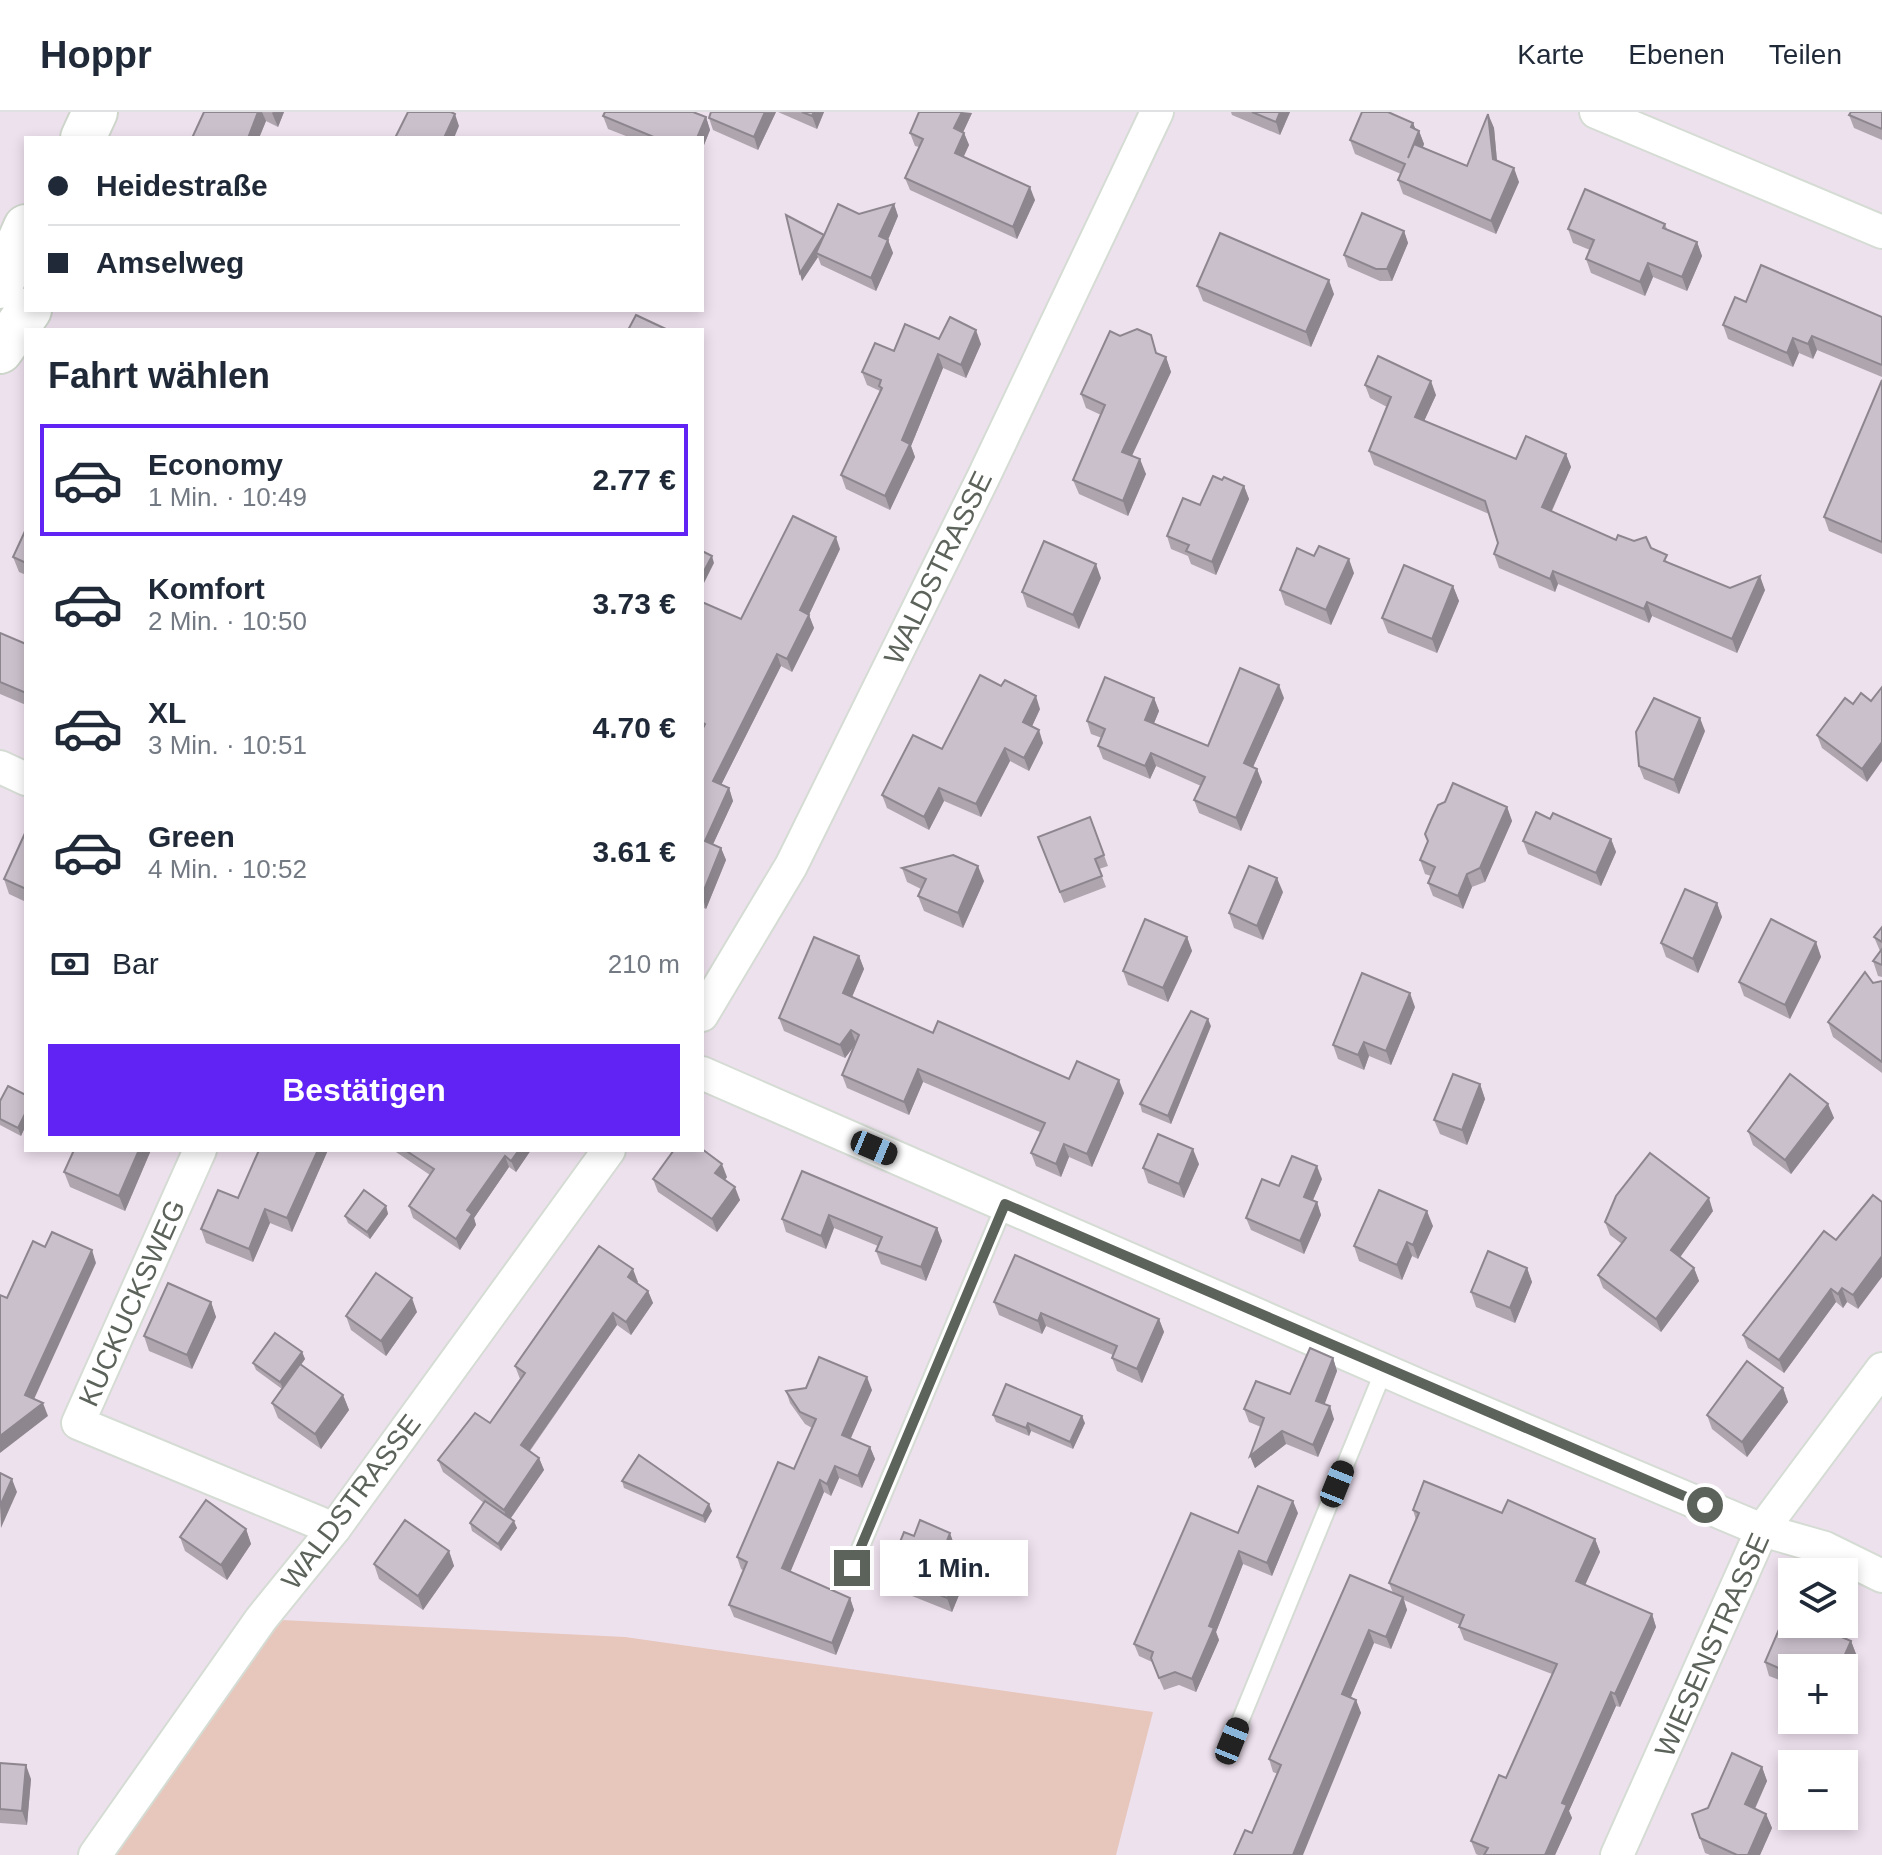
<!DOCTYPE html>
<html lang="de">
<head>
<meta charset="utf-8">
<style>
  :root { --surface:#fff; --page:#f2f2f3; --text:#1f2937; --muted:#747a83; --line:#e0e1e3; --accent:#6123f3 }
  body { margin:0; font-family:Helvetica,sans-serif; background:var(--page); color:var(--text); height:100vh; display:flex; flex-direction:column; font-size:30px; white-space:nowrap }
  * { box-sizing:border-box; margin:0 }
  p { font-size:26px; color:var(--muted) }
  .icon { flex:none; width:44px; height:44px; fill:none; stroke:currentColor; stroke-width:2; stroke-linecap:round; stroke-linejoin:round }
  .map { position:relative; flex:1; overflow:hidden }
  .drawer { position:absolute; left:24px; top:216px; width:680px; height:824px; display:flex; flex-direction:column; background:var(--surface); border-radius:0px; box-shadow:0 4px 12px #0003 }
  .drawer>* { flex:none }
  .hud { position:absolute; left:24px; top:24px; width:680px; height:176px; border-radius:0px; box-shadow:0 4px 12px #0003; display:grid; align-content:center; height:176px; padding:0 24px; background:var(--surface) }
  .fabs { position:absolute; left:1778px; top:1446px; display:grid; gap:16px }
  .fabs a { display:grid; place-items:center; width:80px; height:80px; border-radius:0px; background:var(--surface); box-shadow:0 4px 12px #0003; font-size:40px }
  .end { position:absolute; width:36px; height:36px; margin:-18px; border:10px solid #5c635a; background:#fff; box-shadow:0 0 0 4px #fff }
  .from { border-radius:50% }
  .bubble { position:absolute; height:56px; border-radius:0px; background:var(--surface); box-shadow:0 4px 12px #0003; font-size:26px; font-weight:700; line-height:56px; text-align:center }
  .car { position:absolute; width:24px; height:48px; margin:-24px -12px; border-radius:10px; box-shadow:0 0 6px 2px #0007; background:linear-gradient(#222 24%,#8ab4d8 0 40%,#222 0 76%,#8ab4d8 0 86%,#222 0) }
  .hud b { display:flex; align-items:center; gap:28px; height:76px; font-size:30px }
  .hud b+b { border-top:2px solid var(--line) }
  .hud i { width:20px; height:20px; background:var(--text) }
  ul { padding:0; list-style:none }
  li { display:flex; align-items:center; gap:24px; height:112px; margin:0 16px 12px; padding:0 8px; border:4px solid transparent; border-radius:0px }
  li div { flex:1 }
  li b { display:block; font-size:30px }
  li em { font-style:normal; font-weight:700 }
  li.selected { border-color:var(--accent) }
  li>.icon { width:72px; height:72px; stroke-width:1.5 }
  h2 { padding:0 24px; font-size:36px; line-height:96px }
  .pay { display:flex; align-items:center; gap:20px; height:88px; padding:0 24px; font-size:30px }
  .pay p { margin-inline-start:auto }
  .button { display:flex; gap:16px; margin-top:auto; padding:16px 24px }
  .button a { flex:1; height:92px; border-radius:0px; background:var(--accent); color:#fff; font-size:32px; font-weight:700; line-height:92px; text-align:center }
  header { display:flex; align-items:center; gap:48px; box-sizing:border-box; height:112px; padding:0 40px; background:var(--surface); border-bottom:2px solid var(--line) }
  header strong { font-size:38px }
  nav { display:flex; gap:44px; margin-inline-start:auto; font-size:28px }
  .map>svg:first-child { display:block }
</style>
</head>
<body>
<header>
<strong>Hoppr</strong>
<nav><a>Karte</a><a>Ebenen</a><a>Teilen</a></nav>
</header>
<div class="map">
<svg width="1882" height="1743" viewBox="0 0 1882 1743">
  <rect width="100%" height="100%" fill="#eee1ee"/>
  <!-- green -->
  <polygon fill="#e7c6bc" points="261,1507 625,1525 1153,1600 1116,1743 95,1743"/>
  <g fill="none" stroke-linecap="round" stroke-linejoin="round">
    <!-- service casing -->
    <g stroke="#d5dcd4" stroke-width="20">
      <g id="service">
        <polyline points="852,1456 1005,1092"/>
        <polyline points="1232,1629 1384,1258"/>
      </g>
    </g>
    <!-- minor casing -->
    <g stroke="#d5dcd4" stroke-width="36">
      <g id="minor">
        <polyline points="1596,0 1882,120"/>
        <polyline points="0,655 26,667"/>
        <polyline points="702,903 791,754 983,366 1157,0"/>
        <polyline points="702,961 1420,1274 1762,1418 1825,1436 1882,1464"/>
        <polyline points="200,1038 78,1311 334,1417"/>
        <polyline points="95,1743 261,1507 334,1417 609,1038"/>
        <polyline points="1617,1743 1762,1418 1882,1257"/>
      </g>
    </g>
    <!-- secondary casing -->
    <g stroke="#ced6cc" stroke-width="48">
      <g id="secondary">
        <polyline points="83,26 95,0"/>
        <polyline points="0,174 26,115"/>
        <polyline points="0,239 29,198"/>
      </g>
    </g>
    <!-- service -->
    <use href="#service" stroke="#fff" stroke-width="16"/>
    <!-- minor -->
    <use href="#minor" stroke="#fff" stroke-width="32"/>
    <!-- secondary -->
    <use href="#secondary" stroke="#fff" stroke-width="44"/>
  </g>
  <!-- wall -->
  <g fill="#aea5af">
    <polygon points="204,0 284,0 278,15 266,9 259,26 192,26"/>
    <polygon points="711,0 776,0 758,38 713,18 709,6"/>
    <polygon points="778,0 824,0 817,17"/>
    <polygon points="1231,0 1290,0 1280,23 1232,3"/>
    <polygon points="1882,0 1882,28 1854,16 1849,3"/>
    <polygon points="972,1 963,20 964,21 969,33 963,45 1035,88 1017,127 910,78 905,66 919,35 915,34 910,21"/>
    <polygon points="1488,2 1494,16 1497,48 1519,70 1496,122 1403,82 1398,68 1401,62 1355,42 1350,28 1413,11 1415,17 1419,19 1424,32 1423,35 1467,54"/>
    <polygon points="603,4 706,5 710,18 702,38 702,26 631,26 608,17"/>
    <polygon points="894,92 898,104 888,128 893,141 876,179 821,153 818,145 802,169 800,161 824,123 859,102"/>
    <polygon points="1665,112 1667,117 1697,130 1702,144 1687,179 1653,165 1645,184 1591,161 1586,147 1590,138 1573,131 1568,117"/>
    <polygon points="1404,119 1408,131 1392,169 1380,169 1348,155 1344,143"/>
    <polygon points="1197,174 1334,182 1311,235 1203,189"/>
    <polygon points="1746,190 1882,205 1882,265 1817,238 1813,247 1799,241 1793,255 1728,227 1723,213"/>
    <polygon points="939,227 981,232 966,266 943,256 911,334 915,345 890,398 846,377 841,363 880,279 867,273 862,260"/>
    <polygon points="1157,241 1166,245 1171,260 1132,344 1146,362 1128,404 1079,382 1073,368 1101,303 1086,296 1081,282"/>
    <polygon points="1882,268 1882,442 1829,419 1824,405"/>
    <polygon points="1365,273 1436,283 1424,309 1516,347 1566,342 1571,355 1552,399 1616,428 1651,436 1669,451 1730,476 1765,478 1737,541 1652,504 1649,511 1558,472 1555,480 1499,456 1494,442 1498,431 1489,402 1374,353 1369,339 1387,295 1370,286"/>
    <polygon points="1222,368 1244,374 1249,387 1216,463 1191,452 1188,444 1171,437 1167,424 1200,393"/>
    <polygon points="26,417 26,463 19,460 13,445"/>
    <polygon points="840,437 809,503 814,516 792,560 781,554 721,673 729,676 733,689 713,732 721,736 726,748 706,797 702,795 702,490 741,507"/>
    <polygon points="1314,444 1354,461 1331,513 1285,493 1280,478"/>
    <polygon points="1101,466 1079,517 1027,495 1022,480"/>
    <polygon points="1453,474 1459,489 1437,541 1388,521 1382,506"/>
    <polygon points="0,521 26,532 26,593 0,582"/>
    <polygon points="1154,586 1159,599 1154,611 1208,634 1284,586 1253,655 1257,657 1262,670 1241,719 1199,701 1194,688 1201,674 1156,654 1150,667 1103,647 1098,634 1102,626 1091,622 1087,609"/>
    <polygon points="1845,586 1867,670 1822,636 1817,623"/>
    <polygon points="1040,597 1032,614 1043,631 1029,659 1010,649 981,705 944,689 929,718 887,696 882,683 942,637"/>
    <polygon points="1705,619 1679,682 1644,667 1639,654"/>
    <polygon points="1507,695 1512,709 1485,770 1472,775 1463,797 1433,784 1428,771 1431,764 1425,762 1420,748"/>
    <polygon points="1090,705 1108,754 1099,757 1106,775 1064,791 1038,725"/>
    <polygon points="1550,707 1611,727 1616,740 1601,774 1528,742 1523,729"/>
    <polygon points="26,719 26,790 9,782 4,767"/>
    <polygon points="902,756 984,769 963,816 924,799 918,784 921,777 907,770"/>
    <polygon points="1283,780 1263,828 1234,816 1229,801"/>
    <polygon points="1717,791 1722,805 1698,861 1666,845 1661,831"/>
    <polygon points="1882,815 1882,865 1878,864 1873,849 1880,839 1874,825"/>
    <polygon points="1187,825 1192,839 1168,890 1128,873 1123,859"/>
    <polygon points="1816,830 1821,845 1790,907 1744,884 1739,870"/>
    <polygon points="859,844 864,857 852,885 933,921 1069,967 1124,981 1092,1055 1069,1045 1061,1065 1036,1054 1031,1041 1040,1020 923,970 909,1003 847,976 842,963 856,932 845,946 784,919 779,906"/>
    <polygon points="1882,869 1882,961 1833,925 1828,910 1873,871"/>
    <polygon points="1415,895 1391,953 1369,944 1364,958 1338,947 1333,933"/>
    <polygon points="1211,914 1171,1012 1142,1000 1140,992"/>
    <polygon points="1480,972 1485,987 1467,1033 1440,1022 1434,1008"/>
    <polygon points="26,983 26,1013 21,1024 0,1013 0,989"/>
    <polygon points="1828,992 1834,1006 1791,1062 1753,1033 1748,1019"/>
    <polygon points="74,1038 151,1038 125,1099 70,1075 64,1060"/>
    <polygon points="257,1038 328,1038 292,1120 270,1111 253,1150 206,1131 201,1117 238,1086 258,1040"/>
    <polygon points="393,1038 531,1038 516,1060 509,1055 474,1106 476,1113 460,1138 413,1106 409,1094 430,1063"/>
    <polygon points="1199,1052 1184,1086 1148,1071 1143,1056"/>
    <polygon points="802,1059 937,1116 942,1129 926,1169 881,1152 876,1139 878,1134 834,1116 826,1137 786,1120 782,1107"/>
    <polygon points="727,1065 725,1068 740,1088 717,1120 658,1080 653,1067"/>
    <polygon points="1322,1067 1313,1088 1317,1090 1321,1103 1304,1142 1251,1118 1246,1106 1279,1074"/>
    <polygon points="386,1094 388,1102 370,1127 348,1111 345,1104"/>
    <polygon points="1713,1099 1680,1145 1694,1156 1699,1169 1661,1220 1603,1176 1598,1163 1622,1132 1610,1123 1605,1110"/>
    <polygon points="1433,1114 1418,1147 1412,1144 1402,1168 1359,1149 1354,1134"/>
    <polygon points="1836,1128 1858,1197 1847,1190 1843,1196 1836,1190 1784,1261 1748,1236 1743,1223"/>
    <polygon points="1527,1156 1532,1170 1515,1211 1476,1195 1471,1180"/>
    <polygon points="638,1170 637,1171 648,1179 653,1191 631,1223 617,1213 530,1339 539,1346 544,1358 511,1406 517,1416 501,1439 472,1419 470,1411 484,1391 443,1360 438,1348 490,1311 520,1267 515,1254"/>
    <polygon points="211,1190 216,1205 192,1257 149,1239 144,1224"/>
    <polygon points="994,1190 1159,1207 1164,1220 1142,1271 1117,1259 1112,1246 1113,1243 1046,1214 1042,1222 999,1203"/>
    <polygon points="417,1200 386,1244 351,1218 346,1204"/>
    <polygon points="302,1240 305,1247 301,1253 343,1283 349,1298 321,1337 278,1306 272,1291 282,1277 256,1258 253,1251"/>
    <polygon points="1333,1246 1337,1259 1324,1292 1334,1307 1318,1345 1286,1332 1255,1356 1250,1344 1261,1315 1249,1310 1244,1297 1290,1282"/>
    <polygon points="1783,1276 1788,1290 1747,1345 1712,1317 1707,1303"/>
    <polygon points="872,1278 850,1327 870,1335 875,1347 862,1376 839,1366 831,1384 824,1380 790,1460 850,1486 854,1498 836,1543 734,1505 729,1493 744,1459 741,1457 737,1445 794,1357 812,1316 805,1312 790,1291 786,1279"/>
    <polygon points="993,1303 1085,1311 1073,1337 1031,1319 1029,1324 996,1310"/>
    <polygon points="622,1369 712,1399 705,1411 624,1376"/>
    <polygon points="1413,1398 1502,1401 1595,1427 1600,1440 1585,1473 1652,1502 1656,1515 1620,1595 1616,1594 1569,1699 1572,1706 1555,1743 1478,1743 1476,1742 1471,1729 1506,1666 1552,1562 1464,1528 1459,1515 1460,1513 1404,1488 1407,1498 1391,1537 1374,1531 1351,1585 1356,1588 1361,1601 1252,1721 1278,1662 1273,1660 1269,1647 1393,1481 1389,1471 1416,1408"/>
    <polygon points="1298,1401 1272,1464 1243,1452 1216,1520 1219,1528 1196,1580 1179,1573 1164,1578 1152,1550 1139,1544 1134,1532 1238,1421"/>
    <polygon points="246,1417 251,1432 227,1468 185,1439 180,1425"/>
    <polygon points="914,1424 955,1435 950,1448 966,1466 952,1500 892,1476 887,1462"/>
    <polygon points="449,1439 454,1454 423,1498 379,1467 374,1452"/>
    <polygon points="1851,1529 1856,1542 1844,1556 1792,1556 1792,1573 1769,1564 1765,1550"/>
    <polygon points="0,1651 31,1667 27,1713 0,1711"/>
    <polygon points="1762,1655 1767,1669 1755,1697 1766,1702 1772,1716 1760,1743 1710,1743 1705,1741 1692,1702 1708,1696"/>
  </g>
  <!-- shaded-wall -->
  <g fill="#8d868f">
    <polygon points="258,0 262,0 266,9 259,26 248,26"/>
    <polygon points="273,0 284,0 278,15 272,1"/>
    <polygon points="765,0 776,0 758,38 754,25"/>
    <polygon points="814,0 824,0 817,17 812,4"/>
    <polygon points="962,0 972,1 959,29 954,16"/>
    <polygon points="1280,0 1290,0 1280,23 1276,10"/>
    <polygon points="455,2 459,14 454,26 444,26"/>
    <polygon points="1488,2 1494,16 1498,61 1493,47"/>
    <polygon points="706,5 710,18 702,38 702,26 697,26"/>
    <polygon points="1413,11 1418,23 1419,19 1424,32 1413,60 1411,15"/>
    <polygon points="964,21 969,33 960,53 955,41"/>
    <polygon points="1514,56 1519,70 1496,122 1491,109"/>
    <polygon points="1030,75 1035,88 1017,127 1013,115"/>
    <polygon points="894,92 898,104 884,137 879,124"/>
    <polygon points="1404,119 1408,131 1392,169 1387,157"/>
    <polygon points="825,123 816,141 818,145 802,169 800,161"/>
    <polygon points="888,128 893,141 876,179 871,166"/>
    <polygon points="1697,130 1702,144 1687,179 1682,165"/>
    <polygon points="1648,151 1653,165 1645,184 1640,170"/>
    <polygon points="1329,168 1334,182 1311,235 1306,220"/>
    <polygon points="976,218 981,232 966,266 961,253"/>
    <polygon points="1812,224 1817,238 1813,247 1808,232"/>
    <polygon points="1793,226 1799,241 1793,255 1787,241"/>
    <polygon points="938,242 943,256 911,334 915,345 890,398 885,384 902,328"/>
    <polygon points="1166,245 1171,260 1127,354 1122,340"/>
    <polygon points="1431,269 1436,283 1420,318 1415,305"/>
    <polygon points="1566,342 1571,355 1547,409 1542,395"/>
    <polygon points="1140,347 1146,362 1128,404 1123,389"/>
    <polygon points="1244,374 1249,387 1216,463 1212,450"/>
    <polygon points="836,425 840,437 805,511 800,498"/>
    <polygon points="712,444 714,451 702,475 702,463"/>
    <polygon points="1349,447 1354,461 1331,513 1326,498"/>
    <polygon points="1096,452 1101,466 1079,517 1073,503"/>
    <polygon points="1553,459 1558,472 1555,480 1550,467"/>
    <polygon points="1760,464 1765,478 1737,541 1732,527"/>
    <polygon points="1453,474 1459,489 1437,541 1432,527"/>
    <polygon points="1647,490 1652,504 1649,511 1644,497"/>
    <polygon points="809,503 814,516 792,560 787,547"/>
    <polygon points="777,542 781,554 717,681 713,669"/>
    <polygon points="1279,573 1284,586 1249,664 1244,651"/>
    <polygon points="1036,584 1040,597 1028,623 1023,610"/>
    <polygon points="1154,586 1159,599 1150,621 1145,608"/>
    <polygon points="1700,606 1705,619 1679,682 1674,668"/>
    <polygon points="1039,618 1043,631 1029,659 1024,646"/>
    <polygon points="1882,630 1882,649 1867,670 1862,657"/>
    <polygon points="1005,636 1010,649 981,705 976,692"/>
    <polygon points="1151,641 1156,654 1150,667 1145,654"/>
    <polygon points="1257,657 1262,670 1241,719 1236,706"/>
    <polygon points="729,676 733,689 709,741 705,729"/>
    <polygon points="939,676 944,689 929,718 924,705"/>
    <polygon points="1507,695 1512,709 1485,770 1480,756"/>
    <polygon points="1611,727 1616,740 1601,774 1596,761"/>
    <polygon points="721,736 726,748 706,797 702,783"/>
    <polygon points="978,754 984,769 963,816 958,801"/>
    <polygon points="1467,762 1472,775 1463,797 1458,784"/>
    <polygon points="1277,766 1283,780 1263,828 1257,814"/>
    <polygon points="1717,791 1722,805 1698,861 1693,847"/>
    <polygon points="1187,825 1192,839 1168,890 1163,876"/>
    <polygon points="1816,830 1821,845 1790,907 1785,893"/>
    <polygon points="859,844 864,857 848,894 843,881"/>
    <polygon points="1410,881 1415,895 1391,953 1386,939"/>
    <polygon points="1208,907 1211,914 1171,1012 1168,1004"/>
    <polygon points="851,918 856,931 845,946 840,933"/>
    <polygon points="1364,930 1369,944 1364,958 1358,943"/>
    <polygon points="918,957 923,970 909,1003 904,990"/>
    <polygon points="1119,968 1124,981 1092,1055 1087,1042"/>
    <polygon points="1480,972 1485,987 1467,1033 1462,1018"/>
    <polygon points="1828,992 1834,1006 1791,1062 1785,1048"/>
    <polygon points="26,1000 26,1013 21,1024 18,1016"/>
    <polygon points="1064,1032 1069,1045 1061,1065 1056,1052"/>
    <polygon points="1193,1037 1199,1052 1184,1086 1179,1072"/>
    <polygon points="139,1038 151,1038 125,1099 119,1084"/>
    <polygon points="318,1038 328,1038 292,1120 287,1106"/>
    <polygon points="519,1038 531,1038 516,1060 511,1049"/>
    <polygon points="505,1044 509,1055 474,1106 476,1113 460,1138 456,1127 467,1098"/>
    <polygon points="722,1052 727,1065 720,1074 715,1061"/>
    <polygon points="1317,1054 1322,1067 1309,1097 1304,1085"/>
    <polygon points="735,1075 740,1088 717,1120 712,1107"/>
    <polygon points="1709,1086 1713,1099 1676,1151 1671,1138"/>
    <polygon points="1317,1090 1321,1103 1304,1142 1300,1129"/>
    <polygon points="386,1094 388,1102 370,1127 367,1120"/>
    <polygon points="265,1097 270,1111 253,1150 249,1137"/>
    <polygon points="1427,1099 1433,1114 1418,1147 1413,1133"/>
    <polygon points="829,1103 834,1116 826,1137 821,1124"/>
    <polygon points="937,1116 942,1129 926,1169 921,1155"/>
    <polygon points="1407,1130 1412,1144 1402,1168 1397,1153"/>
    <polygon points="92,1138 96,1151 30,1296 25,1283"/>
    <polygon points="1882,1144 1882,1165 1858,1197 1853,1183"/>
    <polygon points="1527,1156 1532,1170 1515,1211 1510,1196"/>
    <polygon points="1694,1156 1699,1169 1661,1220 1656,1207"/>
    <polygon points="633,1157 638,1170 632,1178 628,1165"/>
    <polygon points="1842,1176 1847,1190 1843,1196 1838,1182"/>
    <polygon points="1831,1177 1836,1190 1784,1261 1779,1248"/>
    <polygon points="648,1179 653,1191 631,1223 626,1210"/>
    <polygon points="412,1186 417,1200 386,1244 381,1229"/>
    <polygon points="211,1190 216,1205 192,1257 187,1243"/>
    <polygon points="613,1201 617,1213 525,1345 521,1333"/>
    <polygon points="1041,1201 1046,1214 1042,1222 1038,1209"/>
    <polygon points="1159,1207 1164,1220 1142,1271 1137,1257"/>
    <polygon points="302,1240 305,1247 283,1277 280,1270"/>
    <polygon points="1333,1246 1337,1259 1321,1302 1316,1289"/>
    <polygon points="867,1265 872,1278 847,1335 842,1323"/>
    <polygon points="1783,1276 1788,1290 1747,1345 1742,1330"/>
    <polygon points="343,1283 349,1298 321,1337 315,1322"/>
    <polygon points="43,1291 48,1304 0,1341 0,1324"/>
    <polygon points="1330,1294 1334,1307 1318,1345 1313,1333"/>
    <polygon points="1082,1304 1085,1311 1073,1337 1070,1330"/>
    <polygon points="1028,1311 1031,1319 1029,1324 1026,1316"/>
    <polygon points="1282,1319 1286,1332 1255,1356 1250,1344"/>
    <polygon points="870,1335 875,1347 862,1376 858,1364"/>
    <polygon points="539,1346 544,1358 508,1410 504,1398"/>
    <polygon points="835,1354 839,1366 831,1384 827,1372"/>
    <polygon points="12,1367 17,1380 1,1416 0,1394"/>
    <polygon points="820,1368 824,1380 787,1468 782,1456"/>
    <polygon points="1293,1389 1298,1401 1272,1464 1267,1451"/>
    <polygon points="709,1392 712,1399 705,1411 703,1404"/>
    <polygon points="514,1409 517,1416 501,1439 498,1432"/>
    <polygon points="246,1417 251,1432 227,1468 221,1453"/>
    <polygon points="950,1421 955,1435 946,1458 941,1444"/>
    <polygon points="1595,1427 1600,1440 1581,1482 1576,1469"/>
    <polygon points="449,1439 454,1454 423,1498 418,1484"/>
    <polygon points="1239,1439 1243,1452 1216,1520 1219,1528 1196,1580 1192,1567 1209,1514"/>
    <polygon points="960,1452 966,1466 952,1500 947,1486"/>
    <polygon points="1403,1485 1407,1498 1391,1537 1386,1525"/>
    <polygon points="850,1486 854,1498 836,1543 832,1531"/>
    <polygon points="1652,1502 1656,1515 1620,1595 1615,1582"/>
    <polygon points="1369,1518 1374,1531 1347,1594 1342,1582"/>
    <polygon points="1851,1529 1856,1542 1844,1569 1844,1556 1839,1556"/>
    <polygon points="1611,1580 1616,1594 1569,1699 1572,1706 1555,1743 1545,1743 1562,1691"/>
    <polygon points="1356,1588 1361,1601 1303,1743 1293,1743"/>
    <polygon points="26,1653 31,1667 27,1713 22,1699"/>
    <polygon points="1762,1655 1767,1669 1750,1707 1745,1692"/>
    <polygon points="1766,1702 1772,1716 1760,1743 1748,1743"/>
  </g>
  <!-- building -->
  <g fill="#cac0cc" stroke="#8d868f" stroke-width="2">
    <polygon points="204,0 258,0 248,26 192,26"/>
    <polygon points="408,0 451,0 455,2 444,26 395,26"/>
    <polygon points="605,0 693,0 706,5 697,26 656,26 603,4"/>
    <polygon points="711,0 765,0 754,25 709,6"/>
    <polygon points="802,0 814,0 812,4"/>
    <polygon points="919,0 962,0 954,16 964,21 955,41 1030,75 1013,115 905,66 923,27 910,21"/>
    <polygon points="1252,0 1280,0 1276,10"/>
    <polygon points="1362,0 1388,0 1413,11 1411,15 1419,19 1408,46 1414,32 1467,54 1488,2 1493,47 1514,56 1491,109 1398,68 1405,52 1350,28"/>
    <polygon points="1851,0 1882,0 1882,17 1849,3"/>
    <polygon points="1585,77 1665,112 1663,116 1697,130 1682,165 1648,151 1640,170 1586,147 1594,128 1568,117"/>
    <polygon points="838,92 859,102 894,92 879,124 888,128 871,166 816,141"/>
    <polygon points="1362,101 1404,119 1387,157 1376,157 1344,143"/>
    <polygon points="786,103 824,123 800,161"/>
    <polygon points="1220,121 1329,168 1306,220 1197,174"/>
    <polygon points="1761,153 1882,205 1882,253 1812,224 1808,232 1793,226 1787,241 1723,213 1735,185 1746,190"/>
    <polygon points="636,203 668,218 628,218"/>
    <polygon points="950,205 976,218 961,253 938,242 902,328 910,332 885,384 841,363 882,276 879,274 881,268 862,260 875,231 894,239 905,212 939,227"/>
    <polygon points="1137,217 1151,223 1156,241 1166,245 1122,340 1140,347 1123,389 1073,368 1105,293 1081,282 1110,219 1120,224"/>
    <polygon points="1378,244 1431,269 1415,305 1516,347 1526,324 1566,342 1542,395 1616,428 1618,423 1634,429 1646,425 1651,436 1667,443 1664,449 1730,476 1760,464 1732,527 1647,490 1644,497 1553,459 1550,467 1494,442 1498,431 1485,389 1369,339 1391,285 1365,273"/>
    <polygon points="1882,268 1882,430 1824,405"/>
    <polygon points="1213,364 1222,368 1224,365 1244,374 1212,450 1186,439 1189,433 1167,424 1183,386 1200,393"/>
    <polygon points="793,404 836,425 800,498 809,503 787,547 777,542 713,669 729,676 705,729 721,736 702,783 702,618 705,612 702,610 702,490 741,507"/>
    <polygon points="26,417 26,451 13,445"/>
    <polygon points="1044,429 1096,452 1073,503 1022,480"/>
    <polygon points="1319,434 1349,447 1326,498 1280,478 1297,436 1314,444"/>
    <polygon points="702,439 712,444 702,463"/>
    <polygon points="1404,453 1453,474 1432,527 1382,506"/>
    <polygon points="0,521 26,532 26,581 0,570"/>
    <polygon points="1240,556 1279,573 1244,651 1257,657 1236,706 1194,688 1205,665 1151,641 1145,654 1098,634 1105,617 1087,609 1105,565 1154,586 1145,608 1208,634"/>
    <polygon points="980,563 1001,574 1005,568 1036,584 1023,610 1039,618 1024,646 1005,636 976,692 939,676 924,705 882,683 913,623 942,637"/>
    <polygon points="1882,575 1882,630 1862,657 1817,623 1845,586 1853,592 1861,581 1871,589"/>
    <polygon points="1654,586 1700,606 1674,668 1639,654 1636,620"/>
    <polygon points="1453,671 1507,695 1480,756 1467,762 1458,784 1428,771 1435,755 1420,748 1428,729 1425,722 1431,708 1438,693 1445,690"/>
    <polygon points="1536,700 1550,707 1553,701 1611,727 1596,761 1523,729"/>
    <polygon points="1090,705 1104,743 1095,747 1102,764 1060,780 1038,725"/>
    <polygon points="26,719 26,777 4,767"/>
    <polygon points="953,743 978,754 958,801 918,784 926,767 902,756"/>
    <polygon points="1249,754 1277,766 1257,814 1229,801"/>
    <polygon points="1685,777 1717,791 1693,847 1661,831"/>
    <polygon points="1145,807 1187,825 1163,876 1123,859"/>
    <polygon points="1771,807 1816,830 1785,893 1739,870"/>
    <polygon points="1882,815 1882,830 1874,825"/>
    <polygon points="814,825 859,844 843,881 933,921 938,909 1069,967 1077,949 1119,968 1087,1042 1064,1032 1056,1052 1031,1041 1045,1011 918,957 904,990 842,963 859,923 851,918 840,933 779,906"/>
    <polygon points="1882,837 1882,853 1873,849"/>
    <polygon points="1865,860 1873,871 1882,869 1882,950 1828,910"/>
    <polygon points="1362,861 1410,881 1386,939 1364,930 1358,943 1333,933"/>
    <polygon points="1191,899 1208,907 1168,1004 1140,992"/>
    <polygon points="1453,962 1480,972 1462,1018 1434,1008"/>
    <polygon points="1790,962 1828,992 1785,1048 1748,1019"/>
    <polygon points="8,974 26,983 26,1000 18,1016 0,1007 0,989"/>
    <polygon points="1158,1022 1193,1037 1179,1072 1143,1056"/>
    <polygon points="702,1037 722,1052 715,1061 735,1075 712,1107 653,1067 674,1038"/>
    <polygon points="74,1038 139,1038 119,1084 64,1060"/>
    <polygon points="259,1038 318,1038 287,1106 265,1097 249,1137 201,1117 218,1078 238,1086"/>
    <polygon points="405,1038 519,1038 511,1049 505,1044 467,1098 472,1102 456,1127 409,1094 434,1057"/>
    <polygon points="1650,1041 1709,1086 1671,1138 1694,1156 1656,1207 1598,1163 1626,1126 1605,1110 1616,1084"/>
    <polygon points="1292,1044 1317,1054 1304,1085 1317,1090 1300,1129 1246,1106 1262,1067 1279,1074"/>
    <polygon points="802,1059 937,1116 921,1155 876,1139 882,1125 829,1103 821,1124 782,1107"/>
    <polygon points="364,1078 386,1094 367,1120 345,1104"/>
    <polygon points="1379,1078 1427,1099 1413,1133 1407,1130 1397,1153 1354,1134"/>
    <polygon points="1873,1083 1882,1090 1882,1144 1853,1183 1842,1176 1838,1182 1831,1177 1779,1248 1743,1223 1824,1119 1836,1128"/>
    <polygon points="52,1120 92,1138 25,1283 43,1291 0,1324 0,1183 7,1186 33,1129 45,1135"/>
    <polygon points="599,1134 633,1157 628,1165 648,1179 626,1210 613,1201 521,1333 539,1346 504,1398 438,1348 475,1301 490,1311 525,1261 515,1254"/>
    <polygon points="1488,1139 1527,1156 1510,1196 1471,1180"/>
    <polygon points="1015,1143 1159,1207 1137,1257 1112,1246 1117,1234 1041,1201 1038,1209 994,1190"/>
    <polygon points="376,1161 412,1186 381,1229 346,1204"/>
    <polygon points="168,1171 211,1190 187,1243 144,1224"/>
    <polygon points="275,1221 302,1240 280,1270 253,1251"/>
    <polygon points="1310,1236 1333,1246 1316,1289 1330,1294 1313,1333 1282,1319 1250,1344 1264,1306 1244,1297 1256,1269 1290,1282"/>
    <polygon points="819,1245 867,1265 842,1323 870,1335 858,1364 835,1354 827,1372 820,1368 782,1456 850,1486 832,1531 729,1493 747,1450 737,1445 778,1350 794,1357 816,1307 800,1300 786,1279 806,1276"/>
    <polygon points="1747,1249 1783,1276 1742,1330 1707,1303"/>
    <polygon points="300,1252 343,1283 315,1322 272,1291"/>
    <polygon points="1006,1272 1082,1304 1070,1330 1028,1311 1026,1316 993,1303"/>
    <polygon points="639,1343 709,1392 703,1404 622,1369"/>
    <polygon points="0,1361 12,1367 0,1394"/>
    <polygon points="1424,1369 1502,1401 1508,1388 1595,1427 1576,1469 1652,1502 1615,1582 1611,1580 1562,1691 1567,1693 1545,1743 1484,1743 1488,1736 1471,1729 1499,1663 1506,1666 1557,1552 1459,1515 1464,1503 1389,1471 1419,1401 1413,1398"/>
    <polygon points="1258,1374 1293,1389 1267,1451 1239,1439 1209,1514 1214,1516 1192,1567 1175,1560 1159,1566 1151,1546 1153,1540 1134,1532 1191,1401 1238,1421"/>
    <polygon points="206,1388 246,1417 221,1453 180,1425"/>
    <polygon points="485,1389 514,1409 498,1432 470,1411"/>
    <polygon points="405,1408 449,1439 418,1484 374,1452"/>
    <polygon points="920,1408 950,1421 941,1444 960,1452 947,1486 887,1462 904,1420 914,1424"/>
    <polygon points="1350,1463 1403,1485 1386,1525 1369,1518 1342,1582 1356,1588 1293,1743 1234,1743 1245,1718 1252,1721 1281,1653 1269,1647"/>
    <polygon points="1786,1501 1792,1503 1792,1512 1812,1512 1851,1529 1839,1556 1792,1556 1792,1562 1765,1550"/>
    <polygon points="1732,1641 1762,1655 1745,1692 1766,1702 1748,1743 1737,1743 1700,1726 1692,1702 1708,1696"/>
    <polygon points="0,1651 26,1653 22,1699 0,1697"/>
  </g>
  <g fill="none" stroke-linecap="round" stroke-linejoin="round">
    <!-- route -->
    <polyline stroke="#5c635a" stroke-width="10" points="852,1456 1005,1092 1705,1393"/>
  </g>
  <g text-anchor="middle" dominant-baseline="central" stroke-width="6" stroke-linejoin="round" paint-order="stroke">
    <!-- street labels -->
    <g font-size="28" fill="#5c635a" stroke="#fff">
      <text transform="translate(938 456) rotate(-64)">WALDSTRASSE</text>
      <text transform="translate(132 1191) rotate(-66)">KUCKUCKSWEG</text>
      <text transform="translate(351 1390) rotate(-53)">WALDSTRASSE</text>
      <text transform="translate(1712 1533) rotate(-66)">WIESENSTRASSE</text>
    </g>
  </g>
</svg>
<div class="fabs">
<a><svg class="icon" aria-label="layers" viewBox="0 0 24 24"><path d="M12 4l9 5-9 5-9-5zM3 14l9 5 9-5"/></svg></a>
<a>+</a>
<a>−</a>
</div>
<i class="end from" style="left:1705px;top:1393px"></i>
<i class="end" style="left:852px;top:1456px"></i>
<div class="bubble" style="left:880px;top:1428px;width:148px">1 Min.</div>
<i class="car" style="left:874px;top:1036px;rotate:113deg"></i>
<i class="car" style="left:1337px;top:1372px;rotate:22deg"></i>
<i class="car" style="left:1232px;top:1629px;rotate:22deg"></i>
<div class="hud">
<b><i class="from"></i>Heidestraße</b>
<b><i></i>Amselweg</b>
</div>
<section class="drawer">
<h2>Fahrt wählen</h2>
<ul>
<li class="selected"><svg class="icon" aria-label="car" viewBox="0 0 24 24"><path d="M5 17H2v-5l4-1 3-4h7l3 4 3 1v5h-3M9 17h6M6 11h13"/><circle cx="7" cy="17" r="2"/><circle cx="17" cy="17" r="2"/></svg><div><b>Economy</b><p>1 Min. · 10:49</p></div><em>2.77 €</em></li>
<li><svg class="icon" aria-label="car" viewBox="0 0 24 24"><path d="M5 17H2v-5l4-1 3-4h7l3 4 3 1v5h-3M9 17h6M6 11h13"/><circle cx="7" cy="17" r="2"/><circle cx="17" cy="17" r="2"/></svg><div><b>Komfort</b><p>2 Min. · 10:50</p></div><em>3.73 €</em></li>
<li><svg class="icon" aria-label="car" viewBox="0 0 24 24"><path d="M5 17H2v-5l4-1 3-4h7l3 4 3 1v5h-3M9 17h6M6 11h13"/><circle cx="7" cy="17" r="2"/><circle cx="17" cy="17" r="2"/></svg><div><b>XL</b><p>3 Min. · 10:51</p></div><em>4.70 €</em></li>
<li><svg class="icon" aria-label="car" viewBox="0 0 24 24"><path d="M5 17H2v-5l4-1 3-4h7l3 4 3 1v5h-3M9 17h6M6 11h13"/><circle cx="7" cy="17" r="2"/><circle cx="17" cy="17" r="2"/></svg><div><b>Green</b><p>4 Min. · 10:52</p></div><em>3.61 €</em></li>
</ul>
<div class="pay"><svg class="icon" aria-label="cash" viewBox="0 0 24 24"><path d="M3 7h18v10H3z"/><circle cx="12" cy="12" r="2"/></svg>Bar<p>210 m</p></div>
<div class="button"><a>Bestätigen</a></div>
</section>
</div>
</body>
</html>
